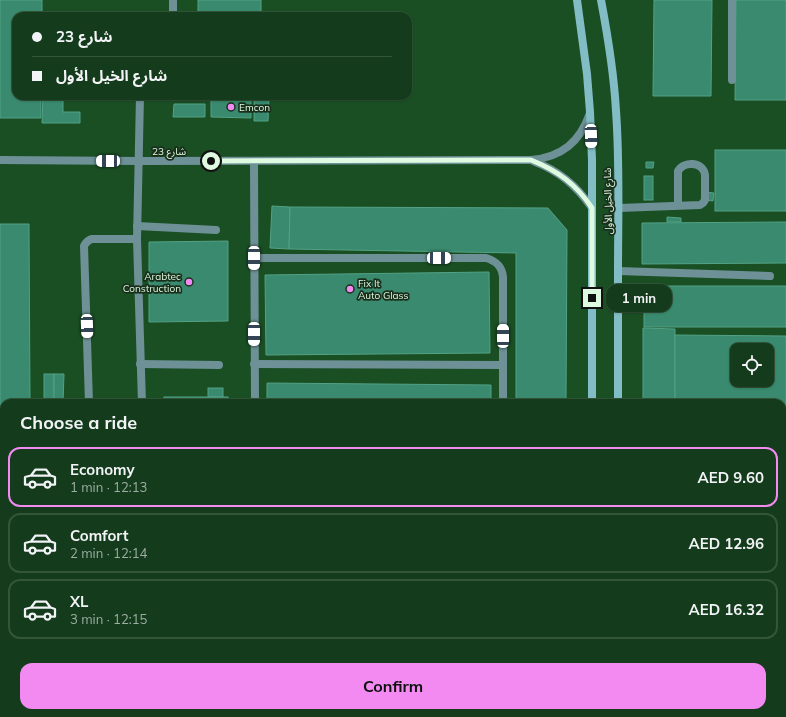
<!DOCTYPE html>
<html lang="en">
<head>
<meta charset="utf-8">
<style>
  :root { --surface:#143b1b; --page:#214628; --text:#f1f3f6; --muted:#9dada3; --line:#33553a; --accent:#f28af2 }
  body { margin:0; font-family:Mulish,"Noto Sans Arabic",sans-serif; background:var(--page); color:var(--text); height:100vh; display:flex; flex-direction:column; font-size:15px; white-space:nowrap }
  * { box-sizing:border-box; margin:0 }
  p { font-size:13px; color:var(--muted) }
  .icon { flex:none; width:22px; height:22px; fill:none; stroke:currentColor; stroke-width:2; stroke-linecap:round; stroke-linejoin:round }
  .map { position:relative; flex:1; overflow:hidden }
  .panel { position:absolute; left:0px; top:399px; width:786px; height:318px; display:flex; flex-direction:column; background:var(--surface); border-radius:12px 12px 0 0; box-shadow:0 1px 3px #0004,0 0 0 1px var(--line) }
  .panel>* { flex:none }
  .top-card { position:absolute; left:12px; top:12px; width:400px; height:88px; border-radius:12px; box-shadow:0 1px 3px #0004,0 0 0 1px var(--line); display:grid; align-content:center; height:88px; padding:0 20px; background:var(--surface) }
  .fabs { position:absolute; left:730px; top:343px; display:grid; gap:8px }
  .fabs a { display:grid; place-items:center; width:44px; height:44px; border-radius:8px; background:var(--surface); box-shadow:0 1px 3px #0004,0 0 0 1px var(--line); font-size:20px }
  .end { position:absolute; width:18px; height:18px; margin:-9px; border:5px solid #defae0; background:#111; box-shadow:0 0 0 2px #111 }
  .from { border-radius:50% }
  .bubble { position:absolute; height:28px; border-radius:12px; background:var(--surface); box-shadow:0 1px 3px #0004,0 0 0 1px var(--line); font-size:13px; font-weight:700; line-height:28px; text-align:center }
  .car { position:absolute; width:12px; height:24px; margin:-12px -6px; border-radius:5px; box-shadow:0 0 3px 1px #0007; background:linear-gradient(#fff 24%,#345 0 40%,#fff 0 76%,#345 0 86%,#fff 0) }
  .top-card b { display:flex; align-items:center; gap:14px; height:38px; font-size:15px }
  .top-card b+b { border-top:1px solid var(--line) }
  .top-card i { width:10px; height:10px; background:var(--text) }
  ul { padding:0; list-style:none }
  li { display:flex; align-items:center; gap:12px; height:60px; margin:0 8px 6px; padding:0 12px; border:2px solid var(--line); border-radius:12px }
  li div { flex:1 }
  li b { display:block; font-size:15px }
  li em { font-style:normal; font-weight:700 }
  li.on { border-color:var(--accent) }
  li>.icon { width:36px; height:36px; stroke-width:1.5 }
  h2 { padding:0 20px; font-size:18px; line-height:48px }
  .cta { display:flex; gap:8px; margin-top:auto; padding:8px 20px }
  .cta a { flex:1; height:46px; border-radius:12px; background:var(--accent); color:#111; font-size:16px; font-weight:700; line-height:46px; text-align:center }
  .map>svg:first-child { display:block }
</style>
</head>
<body>
<div class="map">
<svg width="786" height="717" viewBox="0 0 786 717">
  <rect width="100%" height="100%" fill="#1a4f24"/>
  <!-- building -->
  <g fill="#398a6e" stroke="#53a285" fill-rule="evenodd">
    <polygon points="0,0 42,0 42,16 16,16 16,96 41,96 41,118 0,118"/>
    <rect x="198" y="0" width="63" height="16"/>
    <polygon points="654,0 712,0 711,96 653,96"/>
    <polygon points="736,0 786,0 786,100 735,100"/>
    <polygon points="43,96 63,96 63,112 80,112 80,123 42,123"/>
    <polygon points="211,97 251,98 251,118 211,117"/>
    <polygon points="254,98 269,98 268,121 254,121"/>
    <polygon points="174,104 205,104 205,117 173,117"/>
    <rect x="715" y="150" width="71" height="61"/>
    <polygon points="646,162 654,162 653,168 646,168"/>
    <rect x="644" y="176" width="9" height="24"/>
    <polygon points="705,192 714,193 713,201 705,200"/>
    <polygon points="272,206 290,207 289,249 270,248"/>
    <polygon points="290,207 548,208 567,230 566,403 516,403 516,253 289,249"/>
    <polygon points="667,217 681,218 681,222 667,222"/>
    <polygon points="786,222 786,263 642,264 642,223"/>
    <polygon points="0,224 29,224 30,403 4,403 4,533 0,533"/>
    <polygon points="228,241 228,321 149,322 149,242"/>
    <polygon points="489,272 490,353 266,355 265,275"/>
    <rect x="644" y="286" width="142" height="41"/>
    <polygon points="643,328 675,329 675,403 643,403"/>
    <path d="M675 335 786 336V505H782V403H675ZM737 350H767V380H737Z"/>
    <rect x="44" y="374" width="10" height="29"/>
    <polygon points="54,374 64,374 63,403 54,403"/>
    <polygon points="267,383 491,385 491,403 267,403"/>
    <rect x="208" y="388" width="15" height="9"/>
    <rect x="164" y="397" width="64" height="6"/>
    <rect x="0" y="546" width="4" height="72"/>
    <rect x="782" y="571" width="4" height="95"/>
    <polygon points="782,681 786,681 786,714 645,716 645,713 782,713"/>
    <rect x="166" y="713" width="34" height="4"/>
    <rect x="288" y="713" width="35" height="4"/>
    <rect x="490" y="713" width="76" height="4"/>
  </g>
  <g fill="none" stroke-linecap="round" stroke-linejoin="round">
    <!-- service -->
    <g stroke="#6d9196" stroke-width="8">
      <polyline points="732,0 732,80"/>
      <polyline points="173,16 173,0"/>
      <polyline points="140,96 137,239 142,403"/>
      <path d="M0 160 139 161 531 160C562 157 580 142 590 113"/>
      <polyline points="254,161 255,403"/>
      <path d="M533 161C559 171 576 185 592 208"/>
      <path d="M619 208 700 205 703 203 705 200V175C703 161 684 161 678 171V206"/>
      <polyline points="137,226 216,230"/>
      <path d="M254 258H486C496 261 502 266 503 277V403"/>
      <polyline points="618,271 770,276"/>
      <polyline points="140,364 219,365"/>
      <polyline points="254,364 503,365"/>
      <path d="M89 403 84 246C86 242 88 240 92 239H137"/>
      <polyline points="782,539 786,539"/>
    </g>
    <!-- secondary -->
    <g stroke="#82bdc5" stroke-width="8">
      <polyline points="577,0 587,74 590,112 592,160 592,403"/>
      <path d="M601 0C608 37 614 74 616 111 620 165 618 219 618 272 618 316 618 359 618 403"/>
      <polyline points="591,717 591,713"/>
      <polyline points="617,717 617,713"/>
    </g>
  </g>
  <g fill="none" stroke-linecap="round" stroke-linejoin="round">
    <!-- route -->
    <path stroke="#defae0" stroke-width="5" d="M211 161 531 160C558 171 576 184 592 208V298"/>
  </g>
  <!-- markers -->
  <g fill="#f28af2" stroke="#192f1c" stroke-width="1.5">
    <circle cx="231" cy="107" r="4"/>
    <circle cx="189" cy="282" r="4"/>
    <circle cx="350" cy="289" r="4"/>
  </g>
  <g text-anchor="middle" dominant-baseline="central" stroke-width="3.5" stroke-linejoin="round" paint-order="stroke">
    <!-- poi labels -->
    <g font-size="10" fill="#defae0" stroke="#192f1c" text-anchor="start">
      <text x="239" y="107">Emcon</text>
      <text x="181" y="276" text-anchor="end">Arabtec<tspan x="181" dy="12">Construction</tspan></text>
      <text x="358" y="283">Fix It<tspan x="358" dy="12">Auto Glass</tspan></text>
    </g>
    <!-- street labels -->
    <g font-size="10" fill="#defae0" stroke="#192f1c">
      <text x="169" y="151">شارع 23</text>
      <text transform="translate(608 201) rotate(-91)">شارع الخيل الأول</text>
    </g>
  </g>
</svg>
<div class="fabs">
<a><svg class="icon" aria-label="locate" viewBox="0 0 24 24"><circle cx="12" cy="12" r="6"/><path d="M12 2v4M12 18v4M2 12h4M18 12h4"/></svg></a>
</div>
<i class="end from" style="left:211px;top:161px"></i>
<i class="end" style="left:592px;top:298px"></i>
<div class="bubble" style="left:606px;top:284px;width:66px">1 min</div>
<i class="car" style="left:591px;top:136px;rotate:178deg"></i>
<i class="car" style="left:108px;top:161px;rotate:270deg"></i>
<i class="car" style="left:254px;top:258px;rotate:180deg"></i>
<i class="car" style="left:439px;top:258px;rotate:90deg"></i>
<i class="car" style="left:87px;top:326px;rotate:178deg"></i>
<i class="car" style="left:254px;top:334px;rotate:180deg"></i>
<i class="car" style="left:503px;top:336px;rotate:0deg"></i>
<div class="top-card">
<b><i class="from"></i>شارع 23</b>
<b><i></i>شارع الخيل الأول</b>
</div>
<section class="panel">
<h2>Choose a ride</h2>
<ul>
<li class="on"><svg class="icon" aria-label="car" viewBox="0 0 24 24"><path d="M5 17H2v-5l4-1 3-4h7l3 4 3 1v5h-3M9 17h6M6 11h13"/><circle cx="7" cy="17" r="2"/><circle cx="17" cy="17" r="2"/></svg><div><b>Economy</b><p>1 min · 12:13</p></div><em>AED 9.60</em></li>
<li><svg class="icon" aria-label="car" viewBox="0 0 24 24"><path d="M5 17H2v-5l4-1 3-4h7l3 4 3 1v5h-3M9 17h6M6 11h13"/><circle cx="7" cy="17" r="2"/><circle cx="17" cy="17" r="2"/></svg><div><b>Comfort</b><p>2 min · 12:14</p></div><em>AED 12.96</em></li>
<li><svg class="icon" aria-label="car" viewBox="0 0 24 24"><path d="M5 17H2v-5l4-1 3-4h7l3 4 3 1v5h-3M9 17h6M6 11h13"/><circle cx="7" cy="17" r="2"/><circle cx="17" cy="17" r="2"/></svg><div><b>XL</b><p>3 min · 12:15</p></div><em>AED 16.32</em></li>
</ul>
<div class="cta"><a>Confirm</a></div>
</section>
</div>
</body>
</html>
